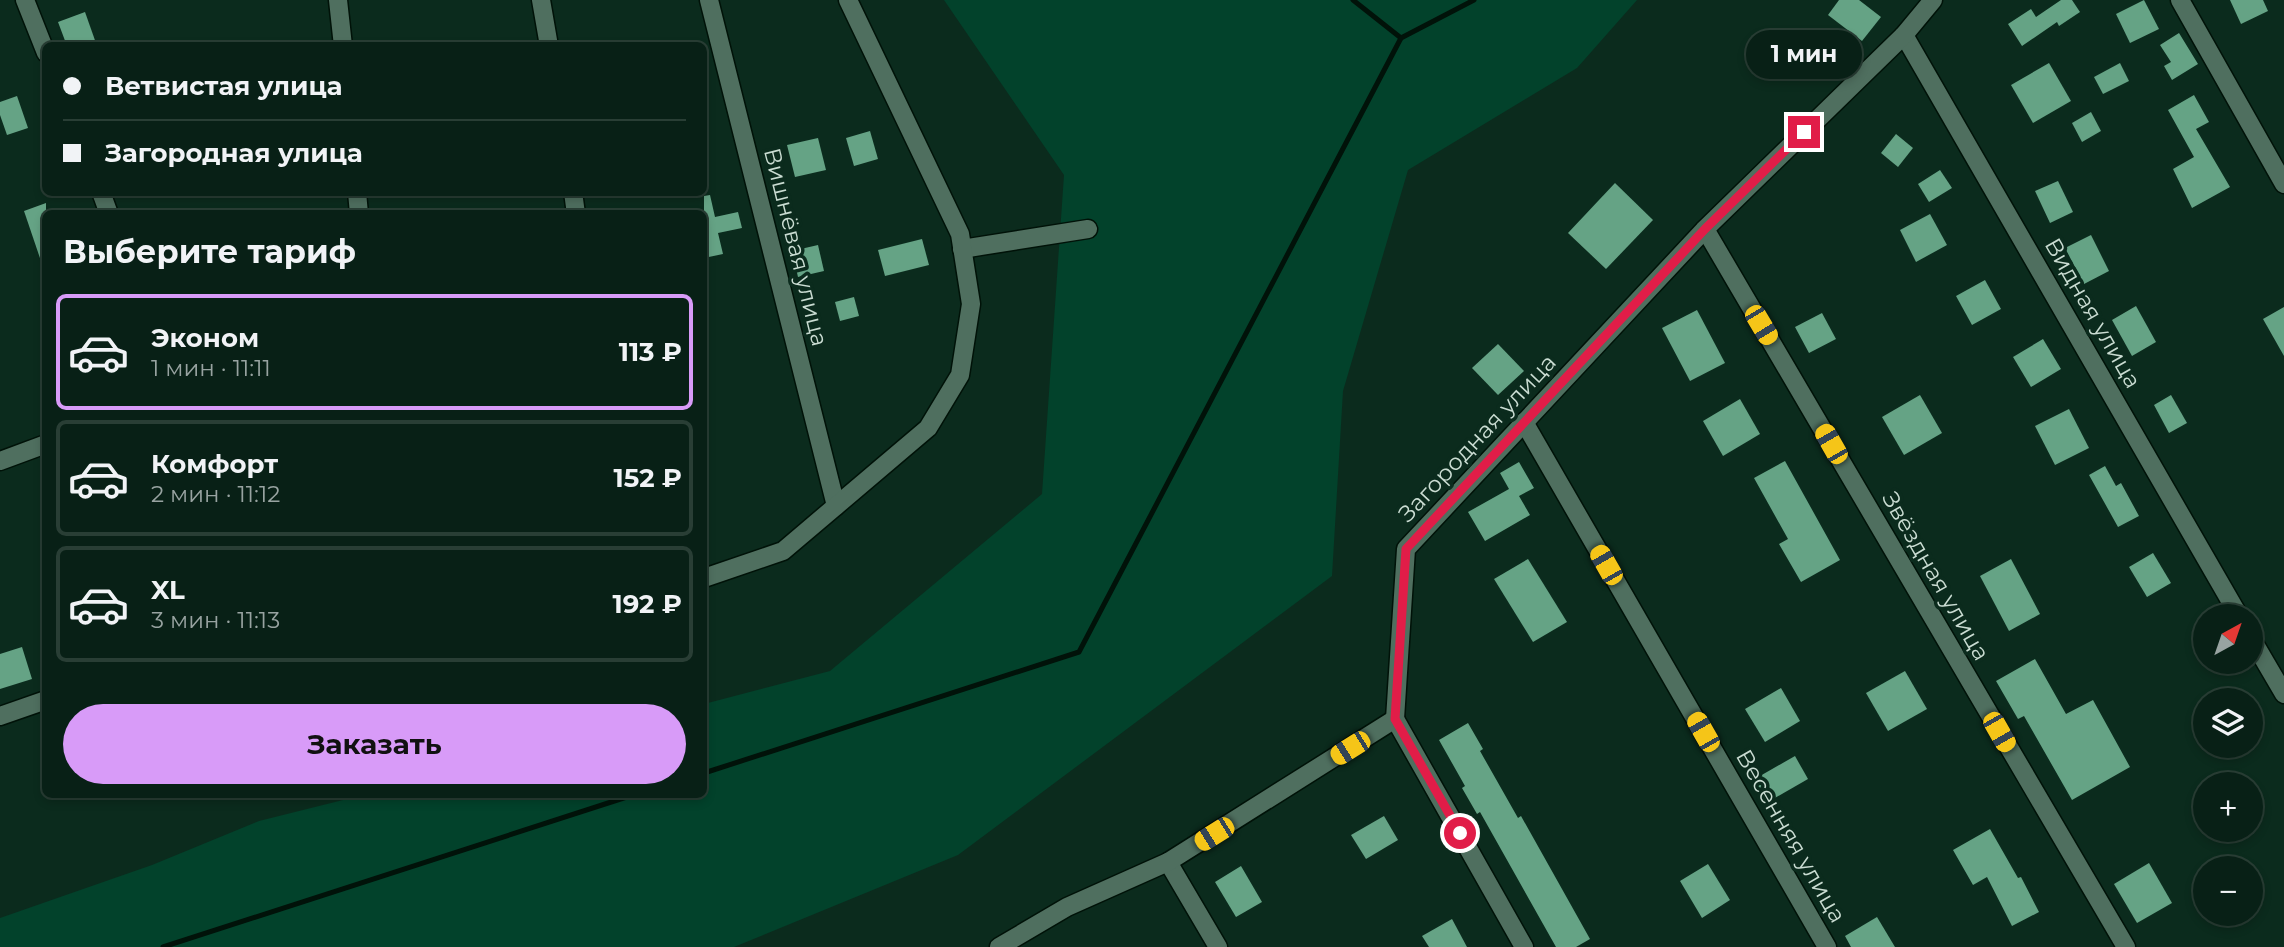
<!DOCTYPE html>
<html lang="ru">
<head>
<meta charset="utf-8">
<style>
  :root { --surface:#082016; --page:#162d23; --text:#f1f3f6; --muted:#98a3a1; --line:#293e35; --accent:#d89bf8 }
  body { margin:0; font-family:Montserrat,sans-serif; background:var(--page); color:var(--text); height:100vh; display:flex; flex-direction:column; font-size:26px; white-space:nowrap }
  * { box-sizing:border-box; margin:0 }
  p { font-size:23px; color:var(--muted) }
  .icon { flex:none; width:38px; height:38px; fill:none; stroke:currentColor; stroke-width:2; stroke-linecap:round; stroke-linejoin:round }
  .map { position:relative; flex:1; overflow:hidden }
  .side { position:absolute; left:42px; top:210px; width:665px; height:588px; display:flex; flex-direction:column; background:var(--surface); border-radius:10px; box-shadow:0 4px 10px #0003,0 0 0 2px var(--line) }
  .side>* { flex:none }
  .hud { position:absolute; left:42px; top:42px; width:665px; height:154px; border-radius:10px; box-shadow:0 4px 10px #0003,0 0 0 2px var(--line); display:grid; align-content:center; height:154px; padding:0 21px; background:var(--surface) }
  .needle { width:46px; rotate:40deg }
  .tools { position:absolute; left:2193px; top:604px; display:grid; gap:14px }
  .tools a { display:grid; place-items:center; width:70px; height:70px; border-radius:50%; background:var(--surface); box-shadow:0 4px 10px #0003,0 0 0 2px var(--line); font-size:35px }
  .end { position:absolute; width:32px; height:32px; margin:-16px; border:9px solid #e11d48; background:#fff; box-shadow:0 0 0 4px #fff }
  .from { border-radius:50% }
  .bubble { position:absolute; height:49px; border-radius:24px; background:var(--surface); box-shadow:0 4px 10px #0003,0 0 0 2px var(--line); font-size:23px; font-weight:700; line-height:49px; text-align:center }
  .car { position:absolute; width:21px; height:42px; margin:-21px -10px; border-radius:9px; box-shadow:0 0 5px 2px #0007; background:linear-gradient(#f5c518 24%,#345 0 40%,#f5c518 0 76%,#345 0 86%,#f5c518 0) }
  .hud b { display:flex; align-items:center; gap:24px; height:66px; font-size:26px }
  .hud b+b { border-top:2px solid var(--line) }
  .hud i { width:18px; height:18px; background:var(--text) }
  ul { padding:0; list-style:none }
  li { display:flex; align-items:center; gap:21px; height:116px; margin:0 14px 10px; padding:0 7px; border:4px solid var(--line); border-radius:10px }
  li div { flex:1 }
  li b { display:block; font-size:26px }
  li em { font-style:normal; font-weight:700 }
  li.selected { border-color:var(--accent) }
  li>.icon { width:63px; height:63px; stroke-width:1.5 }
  h2 { padding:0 21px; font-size:32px; line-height:84px }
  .cta { display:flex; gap:14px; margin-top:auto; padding:14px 21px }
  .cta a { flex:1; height:80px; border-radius:42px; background:var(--accent); color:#111; font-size:28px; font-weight:700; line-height:80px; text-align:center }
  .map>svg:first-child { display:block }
</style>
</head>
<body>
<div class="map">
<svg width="2284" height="947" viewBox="0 0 2284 947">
  <rect width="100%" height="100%" fill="#0b2b1d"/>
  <!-- green -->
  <polygon fill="#02422b" points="944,0 1637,0 1577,68 1408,170 1343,391 1332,576 958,855 734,947 0,947 0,918 152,865 259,821 363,795 704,794 704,704 830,671 1042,494 1064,175"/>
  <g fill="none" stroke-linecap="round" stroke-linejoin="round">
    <!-- stream -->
    <g stroke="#011209" stroke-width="5">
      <polyline points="1353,0 1401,38"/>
      <polyline points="704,773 1079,652 1401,38 1474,0"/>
      <polyline points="163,947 636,794"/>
    </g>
  </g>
  <!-- building -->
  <g fill="#65a385">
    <polygon points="1839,0 1859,0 1881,17 1862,41 1828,15"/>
    <polygon points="2061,0 2072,0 2080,12 2059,26 2057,22 2022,46 2008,24 2031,9 2036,17"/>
    <polygon points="2144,0 2159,29 2130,43 2116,14"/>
    <polygon points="2230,0 2263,0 2268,11 2241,24"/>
    <polygon points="85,12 97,46 67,46 58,22"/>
    <polygon points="2179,33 2198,64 2172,80 2164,66 2171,62 2160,45"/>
    <polygon points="2049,63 2071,101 2033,123 2011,85"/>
    <polygon points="2120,63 2129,81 2103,94 2094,77"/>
    <polygon points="2194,95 2209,122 2196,129 2230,187 2192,208 2173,169 2194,157 2168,110"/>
    <polygon points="17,96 28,128 7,135 0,115 0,102"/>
    <polygon points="2091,112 2101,131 2082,142 2072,123"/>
    <polygon points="870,131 878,159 854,166 846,138"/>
    <polygon points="1896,134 1913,148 1898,167 1881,153"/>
    <polygon points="818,138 826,170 795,177 787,145"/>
    <polygon points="1940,170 1952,188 1929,202 1918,184"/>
    <polygon points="2058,181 2073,212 2050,223 2035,191"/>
    <polygon points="1615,183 1653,220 1606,269 1568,233"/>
    <polygon points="710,195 715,217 738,212 742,228 718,233 723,254 704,258 704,196"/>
    <polygon points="46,203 46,267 43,267 24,211"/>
    <polygon points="1930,214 1947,245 1916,262 1900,230"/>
    <polygon points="2091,235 2109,271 2084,284 2065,248"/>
    <polygon points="922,239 929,265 885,276 878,250"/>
    <polygon points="818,245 824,271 798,277 792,251"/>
    <polygon points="1985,280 2001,309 1972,325 1956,296"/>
    <polygon points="854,297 859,316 840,321 835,302"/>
    <polygon points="2136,306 2156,342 2132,356 2112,320"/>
    <polygon points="2284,307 2284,356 2263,319"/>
    <polygon points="1697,310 1725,363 1690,381 1662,328"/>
    <polygon points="1822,313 1836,339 1809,353 1795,327"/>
    <polygon points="2043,339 2061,369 2031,387 2013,357"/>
    <polygon points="1498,344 1524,371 1498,395 1472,368"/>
    <polygon points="1920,395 1942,433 1904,455 1882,417"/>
    <polygon points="2171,395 2187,423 2169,433 2154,405"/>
    <polygon points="1740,399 1760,434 1723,456 1703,421"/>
    <polygon points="2069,409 2089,448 2055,465 2035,426"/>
    <polygon points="1785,461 1840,560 1801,582 1779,544 1788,539 1754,478"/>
    <polygon points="1519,462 1534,488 1519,496 1530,515 1485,541 1468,512 1509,489 1500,473"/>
    <polygon points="2105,466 2116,486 2121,483 2139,516 2118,527 2089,475"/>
    <polygon points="2153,553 2171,583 2147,597 2129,567"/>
    <polygon points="1528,559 1567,622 1533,642 1494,579"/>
    <polygon points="2011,559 2040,614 2009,631 1980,576"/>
    <polygon points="22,647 32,679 0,689 0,654"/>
    <polygon points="2035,659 2066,714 2093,700 2130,767 2072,800 2024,716 2018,719 1996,681"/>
    <polygon points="1905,671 1927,709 1888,731 1866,693"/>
    <polygon points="1781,688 1800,721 1765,742 1745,709"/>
    <polygon points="1468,723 1483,749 1480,751 1518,818 1521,816 1590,939 1576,947 1556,947 1480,812 1477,814 1462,788 1465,786 1439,740"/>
    <polygon points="1795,756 1808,779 1766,803 1753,780"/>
    <polygon points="1384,816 1398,840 1366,859 1351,835"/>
    <polygon points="1990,829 2018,878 2021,877 2039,912 2012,926 1987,877 1973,885 1953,850"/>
    <polygon points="2149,863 2172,903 2137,923 2114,884"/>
    <polygon points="1708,864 1730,900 1702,918 1680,881"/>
    <polygon points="1241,866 1262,902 1236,917 1215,882"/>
    <polygon points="1877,917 1895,947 1851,947 1845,936"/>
    <polygon points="1452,919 1467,947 1429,947 1422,936"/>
  </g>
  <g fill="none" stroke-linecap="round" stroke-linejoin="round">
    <!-- street casing -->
    <g stroke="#001208" stroke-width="21">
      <g id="street">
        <polyline points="25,0 46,53"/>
        <polyline points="338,0 343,46"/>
        <polyline points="541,0 549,46"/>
        <polyline points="709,0 836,506"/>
        <polyline points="2180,0 2284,184"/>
        <polyline points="1904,35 2239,616"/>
        <polyline points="101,192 109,214"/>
        <polyline points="357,192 359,214"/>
        <polyline points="573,192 576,214"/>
        <polyline points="1705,229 2126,947"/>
        <polyline points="962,249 1088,229"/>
        <polyline points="1524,422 1827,947"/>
        <polyline points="0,461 46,444"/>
        <polyline points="704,578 783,551 928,428 960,375 971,304 960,234 848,0"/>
        <polyline points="2250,636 2284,694"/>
        <polyline points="0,716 46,700"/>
        <polyline points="1395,719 1406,549 1705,229 1904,35 1933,0"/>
        <polyline points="1395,719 1524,947"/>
        <polyline points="1168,862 1218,947"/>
        <polyline points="999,947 1067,907 1168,862 1395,719"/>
      </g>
    </g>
    <!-- street -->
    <use href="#street" stroke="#4f6f5f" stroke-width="18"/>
  </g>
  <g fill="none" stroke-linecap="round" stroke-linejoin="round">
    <!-- route -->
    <polyline stroke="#e11d48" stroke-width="9" points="1460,833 1395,719 1406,549 1705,229 1804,132"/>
  </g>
  <g text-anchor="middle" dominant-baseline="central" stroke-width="7" stroke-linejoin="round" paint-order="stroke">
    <!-- street labels -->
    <g font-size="23" fill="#cadcd2" stroke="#0b2b1d">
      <text transform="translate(796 247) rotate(76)">Вишнёвая улица</text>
      <text transform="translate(2093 313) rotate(60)">Видная улица</text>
      <text transform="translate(1477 438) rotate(-47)">Загородная улица</text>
      <text transform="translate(1936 576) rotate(60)">Звёздная улица</text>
      <text transform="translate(1791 836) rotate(60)">Весенняя улица</text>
    </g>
  </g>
</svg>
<div class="tools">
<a><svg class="needle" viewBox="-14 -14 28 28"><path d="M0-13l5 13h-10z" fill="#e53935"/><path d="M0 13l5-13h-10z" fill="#98a3a1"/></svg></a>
<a><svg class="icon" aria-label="layers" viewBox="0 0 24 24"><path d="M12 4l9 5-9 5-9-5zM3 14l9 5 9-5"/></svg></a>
<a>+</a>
<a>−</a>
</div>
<i class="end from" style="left:1460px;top:833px"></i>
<i class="end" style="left:1804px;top:132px"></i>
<div class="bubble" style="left:1746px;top:30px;width:116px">1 мин</div>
<i class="car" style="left:1761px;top:325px;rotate:149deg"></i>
<i class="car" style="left:1831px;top:444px;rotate:330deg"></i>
<i class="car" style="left:1606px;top:565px;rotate:330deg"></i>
<i class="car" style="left:1703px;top:732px;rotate:330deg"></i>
<i class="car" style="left:1999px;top:732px;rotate:150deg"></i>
<i class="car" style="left:1350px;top:748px;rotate:238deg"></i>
<i class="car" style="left:1214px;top:834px;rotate:238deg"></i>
<div class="hud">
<b><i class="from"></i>Ветвистая улица</b>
<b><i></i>Загородная улица</b>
</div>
<section class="side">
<h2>Выберите тариф</h2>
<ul>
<li class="selected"><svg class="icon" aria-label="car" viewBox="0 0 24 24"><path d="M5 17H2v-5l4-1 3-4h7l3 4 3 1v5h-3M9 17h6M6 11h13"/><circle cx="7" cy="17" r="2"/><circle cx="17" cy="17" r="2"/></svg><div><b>Эконом</b><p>1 мин · 11:11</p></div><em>113 ₽</em></li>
<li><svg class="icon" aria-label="car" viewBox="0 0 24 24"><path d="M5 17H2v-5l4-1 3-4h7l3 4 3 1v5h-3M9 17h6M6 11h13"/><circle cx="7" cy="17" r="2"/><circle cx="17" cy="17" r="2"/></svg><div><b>Комфорт</b><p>2 мин · 11:12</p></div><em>152 ₽</em></li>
<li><svg class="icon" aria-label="car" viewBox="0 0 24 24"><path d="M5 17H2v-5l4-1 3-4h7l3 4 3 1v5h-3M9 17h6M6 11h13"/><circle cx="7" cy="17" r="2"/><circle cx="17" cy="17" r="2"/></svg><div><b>XL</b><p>3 мин · 11:13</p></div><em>192 ₽</em></li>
</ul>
<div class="cta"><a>Заказать</a></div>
</section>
</div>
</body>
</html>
